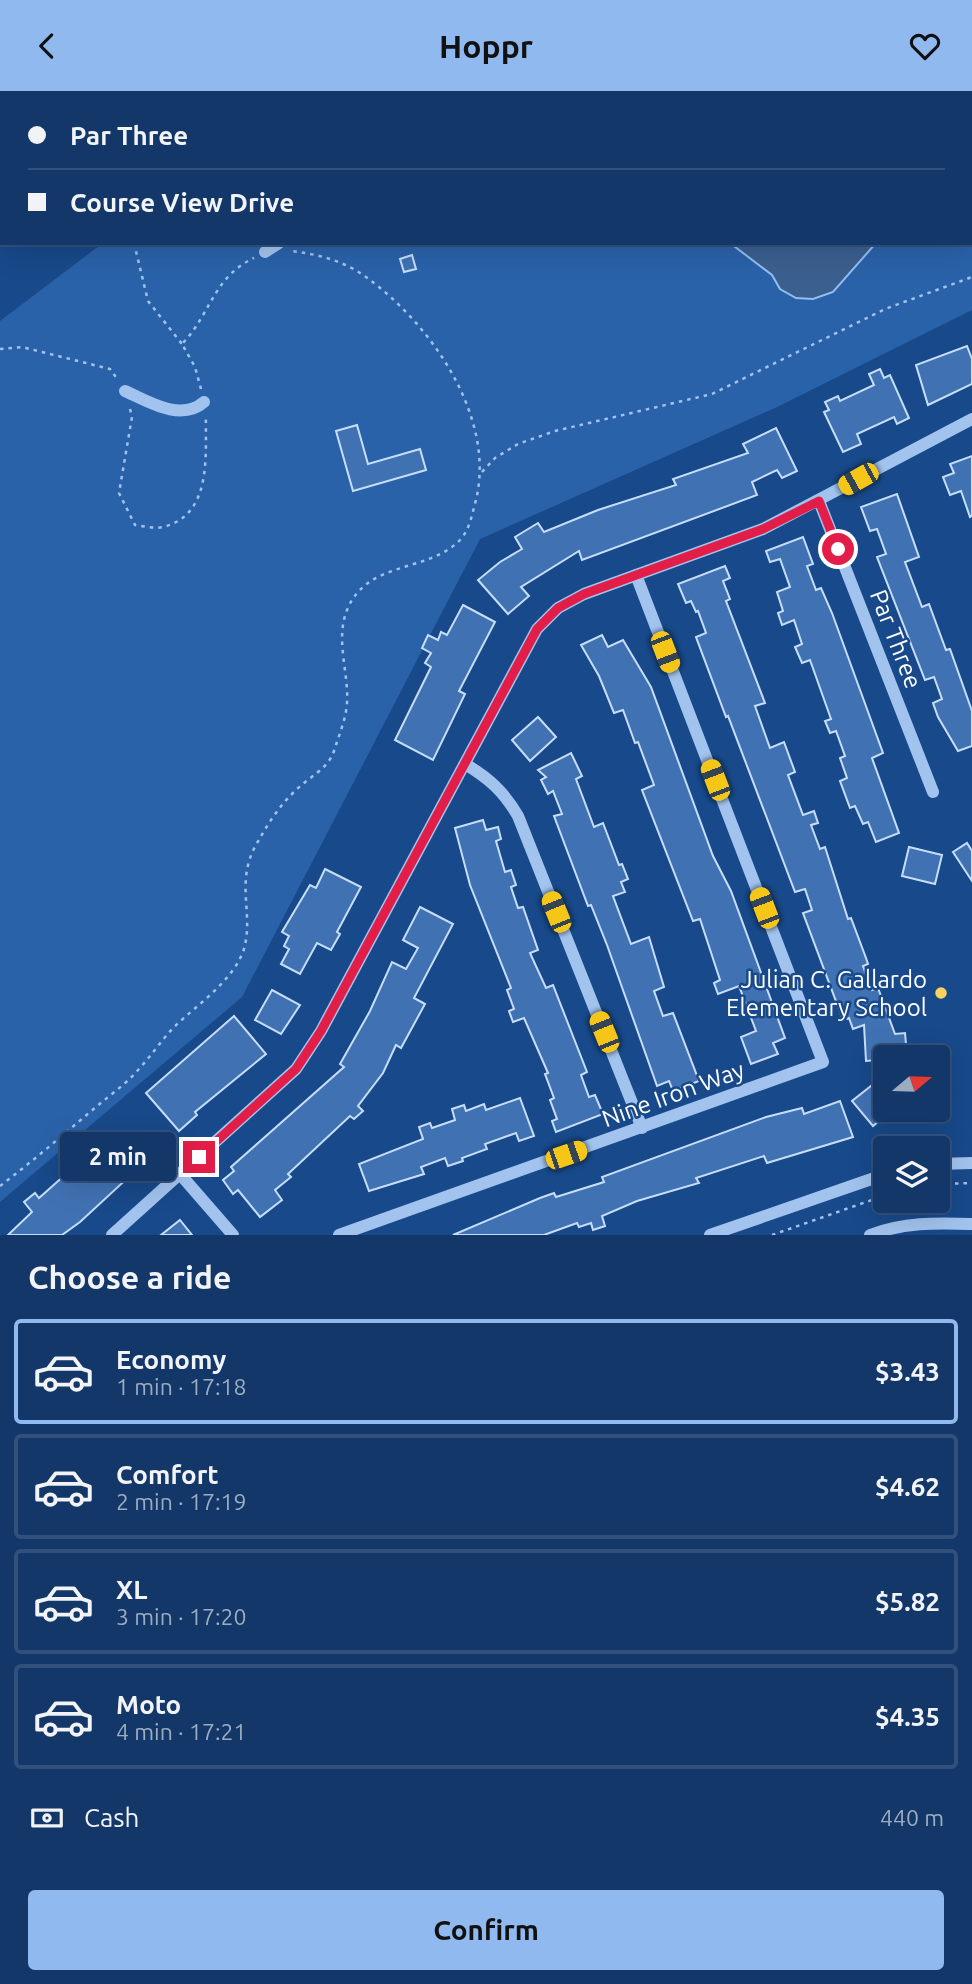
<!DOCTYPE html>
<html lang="en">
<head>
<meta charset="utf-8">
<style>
  :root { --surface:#123768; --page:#1f4271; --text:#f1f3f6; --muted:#9cacc0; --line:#31517c; --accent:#90b9f0 }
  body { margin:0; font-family:Ubuntu,sans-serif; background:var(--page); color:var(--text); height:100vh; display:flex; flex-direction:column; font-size:26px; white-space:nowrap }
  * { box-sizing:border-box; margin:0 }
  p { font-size:23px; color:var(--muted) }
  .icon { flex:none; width:38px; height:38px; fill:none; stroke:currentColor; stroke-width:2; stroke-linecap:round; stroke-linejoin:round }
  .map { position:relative; height:1144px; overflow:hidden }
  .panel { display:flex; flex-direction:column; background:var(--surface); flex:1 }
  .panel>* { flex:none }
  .banner { position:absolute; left:0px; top:0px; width:973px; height:154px; box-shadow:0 7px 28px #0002,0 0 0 2px var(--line); display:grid; align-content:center; height:154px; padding:0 28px; background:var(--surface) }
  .needle { width:46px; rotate:71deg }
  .buttons { position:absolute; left:873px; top:954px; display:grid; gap:14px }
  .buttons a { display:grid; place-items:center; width:77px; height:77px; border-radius:7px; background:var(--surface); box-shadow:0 7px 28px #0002,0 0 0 2px var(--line); font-size:35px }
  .end { position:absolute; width:32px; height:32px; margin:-16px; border:9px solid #e11d48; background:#fff; box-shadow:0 0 0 4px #fff }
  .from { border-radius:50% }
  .bubble { position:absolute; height:49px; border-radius:7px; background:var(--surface); box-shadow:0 7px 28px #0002,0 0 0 2px var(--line); font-size:23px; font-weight:700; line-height:49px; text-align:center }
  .car { position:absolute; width:21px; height:42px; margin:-21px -10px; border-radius:9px; box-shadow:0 0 5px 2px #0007; background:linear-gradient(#f5c518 24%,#345 0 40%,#f5c518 0 76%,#345 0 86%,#f5c518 0) }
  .banner b { display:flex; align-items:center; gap:24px; height:66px; font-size:26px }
  .banner b+b { border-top:2px solid var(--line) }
  .banner i { width:18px; height:18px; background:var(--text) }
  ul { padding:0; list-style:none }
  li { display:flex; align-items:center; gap:21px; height:105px; margin:0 14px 10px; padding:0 14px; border:4px solid var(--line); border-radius:7px }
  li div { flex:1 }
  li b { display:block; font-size:26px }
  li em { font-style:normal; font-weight:700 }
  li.active { border-color:var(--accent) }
  li>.icon { width:63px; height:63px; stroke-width:1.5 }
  h2 { padding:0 28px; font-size:32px; line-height:84px }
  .pay { display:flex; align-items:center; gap:18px; height:77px; padding:0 28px; font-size:26px }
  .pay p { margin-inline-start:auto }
  .cta { display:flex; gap:14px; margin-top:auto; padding:14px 28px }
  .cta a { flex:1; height:80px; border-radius:7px; background:var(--accent); color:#111; font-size:28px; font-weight:700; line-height:80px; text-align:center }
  header { display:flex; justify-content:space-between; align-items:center; height:91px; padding:0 28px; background:var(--accent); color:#111; font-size:32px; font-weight:700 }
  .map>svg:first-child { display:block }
</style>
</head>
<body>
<header><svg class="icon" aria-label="back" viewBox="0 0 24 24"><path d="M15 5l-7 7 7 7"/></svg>Hoppr<svg class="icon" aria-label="heart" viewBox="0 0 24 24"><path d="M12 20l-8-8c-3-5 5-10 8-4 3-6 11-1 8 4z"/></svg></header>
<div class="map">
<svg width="972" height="1144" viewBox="0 0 972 1144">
  <rect width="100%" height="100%" fill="#18498a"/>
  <!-- green -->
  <polygon fill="#2a62a9" points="73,0 972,0 972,219 777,316 480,448 242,906 0,1111 0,230 103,152 971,152 971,2"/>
  <!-- water -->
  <g fill="#3b5f8f" stroke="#93bef1" stroke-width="2">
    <polygon points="722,0 972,0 972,78 971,2 720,2"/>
    <polygon points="730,152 876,152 833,201 813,208 796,207 780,198 772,184"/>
  </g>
  <!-- building -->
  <g fill="#4072b3" stroke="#c7defa" stroke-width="2">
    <polygon points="412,164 416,178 404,181 400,168"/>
    <polygon points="967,255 972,268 972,293 928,314 916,274"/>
    <polygon points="880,278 884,287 890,284 909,327 897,333 894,326 857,343 861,353 843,361 824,321 829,319 825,311 838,305 840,310 874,294 869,283"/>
    <polygon points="357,334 368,373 420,358 426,379 353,400 336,340"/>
    <polygon points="776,337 797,380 782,387 777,379 752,391 757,404 582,469 579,460 521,496 529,505 508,523 478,489 500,471 522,458 515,446 538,432 544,441 598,419 676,394 673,388 748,362 743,353"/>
    <polygon points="972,365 972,425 970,426 961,400 950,404 943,386 954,382 950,373"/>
    <polygon points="897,403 919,466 905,471 922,516 929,513 946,559 950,558 972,620 972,655 958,660 938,626 933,612 942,608 934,586 925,589 877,466 886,463 877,438 870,440 861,416"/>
    <polygon points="803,446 813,473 807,475 816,499 821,497 832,522 883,662 872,667 899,742 876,751 868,731 863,733 855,715 850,717 840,690 847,687 840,667 845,665 836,640 830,642 825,630 831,628 810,569 802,572 795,556 802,553 794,529 782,534 778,522 783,520 777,501 790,496 780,468 770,471 766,460"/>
    <polygon points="725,475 730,487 723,490 730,508 726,510 765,612 755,615 770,657 784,651 795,681 788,684 803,724 814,720 818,732 811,734 820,758 825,756 848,828 851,827 866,867 868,873 863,875 872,899 878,897 895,943 905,942 906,953 913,953 914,966 866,970 864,934 853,938 849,927 843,929 803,822 812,819 805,798 795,801 728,625 726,626 696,546 706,542 698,520 696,521 691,510 686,512 678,493"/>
    <polygon points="463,514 495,531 459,600 465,603 433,669 395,649 431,576 425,572 431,562 422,557 428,544 438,549 441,541 447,544"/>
    <polygon points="602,544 608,556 623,549 651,596 713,765 731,800 785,947 773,952 778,963 751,973 741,946 756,940 739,895 718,903 714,892 720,889 700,828 693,830 642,699 654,694 638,651 635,652 623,619 614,622 599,585 581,554"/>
    <polygon points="538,626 556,646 530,670 512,649"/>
    <polygon points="571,662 582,685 576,688 594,736 603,732 619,774 622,773 628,788 621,791 625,801 613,805 631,853 649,846 664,896 654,900 663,925 673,922 699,990 673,1000 669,990 657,995 607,854 591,814 588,815 554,725 562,723 553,700 548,703 541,689 546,686 538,679"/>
    <polygon points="483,729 486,739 498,736 501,748 496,750 505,781 511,779 516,794 511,796 518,817 523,816 538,859 530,862 546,897 553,894 587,981 581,984 589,1006 595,1004 603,1023 556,1041 552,1030 557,1028 550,1009 554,1007 545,983 548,982 524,927 513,931 509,920 514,918 507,899 511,897 470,794 455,737"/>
    <polygon points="967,752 972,760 972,790 953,761"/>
    <polygon points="909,756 942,764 935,793 902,785"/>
    <polygon points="325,778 361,796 337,841 340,843 331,859 317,852 300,883 281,873 289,858 284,855 289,845 282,841 310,794 316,797"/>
    <polygon points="420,816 453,833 414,907 425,913 401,957 396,954 383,982 358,1015 363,1020 354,1028 350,1025 288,1083 291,1086 275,1099 282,1109 260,1126 238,1099 233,1103 223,1089 234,1080 231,1076 344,976 340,973 370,920 392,871 406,878 418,857 403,849"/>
    <polygon points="272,899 300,914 281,943 255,929"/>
    <polygon points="234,925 266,963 195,1021 197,1024 179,1040 146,1002"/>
    <polygon points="886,983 886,1024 873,1035 852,1010"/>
    <polygon points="520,1007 534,1045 519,1050 516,1042 485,1053 487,1058 462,1067 463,1070 448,1075 445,1067 421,1076 424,1083 369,1100 359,1073 423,1048 419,1036 430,1032 432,1037 455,1029 452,1018 464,1014 466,1020 484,1013 486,1019"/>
    <polygon points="840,1010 853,1046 767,1072 764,1065 696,1087 699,1092 637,1110 602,1125 605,1135 593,1139 591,1132 579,1136 577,1132 544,1144 453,1144 540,1107 554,1102 556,1106 604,1091 602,1086 766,1026 802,1017 804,1023"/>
    <polygon points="99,1044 132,1083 80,1131 62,1144 8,1144 32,1121 24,1111 35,1102 39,1107 84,1067 79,1061"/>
    <polygon points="180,1129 192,1144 161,1144"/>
  </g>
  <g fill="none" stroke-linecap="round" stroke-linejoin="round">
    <!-- path -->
    <g stroke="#a1c3ee" stroke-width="2.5" stroke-dasharray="3.5 5" stroke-linecap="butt">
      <polyline points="123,0 123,2"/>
      <polyline points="274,2 275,0"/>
      <polyline points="609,2 612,0"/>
      <polyline points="134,152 148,210 182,253"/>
      <polyline points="0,258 22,256 110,278 118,289"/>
      <path d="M201 298 195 276 182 253C211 223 213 186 254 167"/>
      <path d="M130 318 132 326 119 402 135 434C143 435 155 438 163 436 213 424 205 363 206 325"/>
      <polyline points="482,381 495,367 518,353 555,340 712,303 885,218 972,186"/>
      <polyline points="938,1093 972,1092"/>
      <path d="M0 1095C33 1070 64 1043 96 1016 110 1004 126 993 138 979 151 965 161 950 174 936 197 914 234 889 244 858 254 823 235 791 256 754 267 734 279 715 296 699 309 686 328 678 334 660 339 644 346 628 347 612 349 582 335 549 347 519 367 469 428 482 460 449 470 438 472 423 476 409 496 326 431 233 366 186 344 170 318 163 291 160"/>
      <polyline points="772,1144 886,1104"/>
    </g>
    <!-- minor -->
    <g stroke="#a1c3ee" stroke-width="12">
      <polyline points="265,161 279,152"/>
      <path d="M125 300C149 311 181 331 204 311"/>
      <polyline points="819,410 933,701"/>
      <path d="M465 673C489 687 504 701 518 725L642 1037"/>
      <polyline points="938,1073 972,1072"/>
      <polyline points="180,1083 233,1144"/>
      <polyline points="112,1144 296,978 321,940 537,538 558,517 584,503 763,438 972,328"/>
      <polyline points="339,1144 823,971 636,484"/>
      <polyline points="710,1144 886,1083"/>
      <path d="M870 1144C905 1131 935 1132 972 1133"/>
    </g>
  </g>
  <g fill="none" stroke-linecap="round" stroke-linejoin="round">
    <!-- route -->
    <polyline stroke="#e11d48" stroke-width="9" points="199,1066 296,978 321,940 537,538 558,517 584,503 763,438 819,410 838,458"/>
  </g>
  <!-- markers -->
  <circle fill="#ffd25e" stroke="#18498a" stroke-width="2.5" cx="941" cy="902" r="7"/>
  <g text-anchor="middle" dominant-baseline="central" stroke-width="5" stroke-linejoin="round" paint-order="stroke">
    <!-- street labels -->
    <g font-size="24" fill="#fff" stroke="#18498a">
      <text transform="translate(896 548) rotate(69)">Par Three</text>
      <text transform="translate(673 1003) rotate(-20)">Nine Iron Way</text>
    </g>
    <!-- poi labels -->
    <g font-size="24" fill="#fff" stroke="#18498a" text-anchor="end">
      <text x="927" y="888">Julian C. Gallardo<tspan x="927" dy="28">Elementary School</tspan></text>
    </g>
  </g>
</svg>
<div class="buttons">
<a><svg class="needle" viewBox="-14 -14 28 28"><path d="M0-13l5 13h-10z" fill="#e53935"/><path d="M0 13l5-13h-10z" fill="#9cacc0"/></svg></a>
<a><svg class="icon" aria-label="layers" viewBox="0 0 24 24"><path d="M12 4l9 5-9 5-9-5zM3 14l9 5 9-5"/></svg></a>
</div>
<i class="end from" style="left:838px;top:458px"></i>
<i class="end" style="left:199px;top:1066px"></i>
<div class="bubble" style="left:60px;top:1041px;width:116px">2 min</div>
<i class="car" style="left:858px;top:388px;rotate:241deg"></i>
<i class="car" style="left:665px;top:561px;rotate:159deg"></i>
<i class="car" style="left:715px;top:689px;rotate:339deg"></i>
<i class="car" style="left:764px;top:817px;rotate:339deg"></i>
<i class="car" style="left:556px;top:821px;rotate:338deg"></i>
<i class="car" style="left:604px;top:941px;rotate:338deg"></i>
<i class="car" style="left:566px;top:1064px;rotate:71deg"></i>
<div class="banner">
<b><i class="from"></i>Par Three</b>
<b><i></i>Course View Drive</b>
</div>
</div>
<section class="panel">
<h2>Choose a ride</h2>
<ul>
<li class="active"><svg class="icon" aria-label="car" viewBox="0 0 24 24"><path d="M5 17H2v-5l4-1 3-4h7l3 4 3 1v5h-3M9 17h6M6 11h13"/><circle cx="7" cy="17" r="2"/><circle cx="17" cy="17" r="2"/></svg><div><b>Economy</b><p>1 min · 17:18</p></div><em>$3.43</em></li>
<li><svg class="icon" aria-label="car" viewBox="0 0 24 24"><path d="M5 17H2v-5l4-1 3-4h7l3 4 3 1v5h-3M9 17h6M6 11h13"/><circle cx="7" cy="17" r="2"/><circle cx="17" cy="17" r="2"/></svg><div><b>Comfort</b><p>2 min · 17:19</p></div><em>$4.62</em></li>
<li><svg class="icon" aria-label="car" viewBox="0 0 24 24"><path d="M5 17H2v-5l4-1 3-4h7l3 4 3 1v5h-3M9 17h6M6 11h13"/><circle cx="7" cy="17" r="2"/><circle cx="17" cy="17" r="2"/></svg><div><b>XL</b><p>3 min · 17:20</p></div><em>$5.82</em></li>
<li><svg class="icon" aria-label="car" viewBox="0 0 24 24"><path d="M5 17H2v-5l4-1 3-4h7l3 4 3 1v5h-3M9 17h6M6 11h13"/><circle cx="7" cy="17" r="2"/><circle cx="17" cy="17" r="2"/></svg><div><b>Moto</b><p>4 min · 17:21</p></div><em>$4.35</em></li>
</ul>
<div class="pay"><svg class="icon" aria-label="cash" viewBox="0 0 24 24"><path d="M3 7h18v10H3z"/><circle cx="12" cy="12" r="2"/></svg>Cash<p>440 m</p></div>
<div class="cta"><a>Confirm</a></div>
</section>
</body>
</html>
